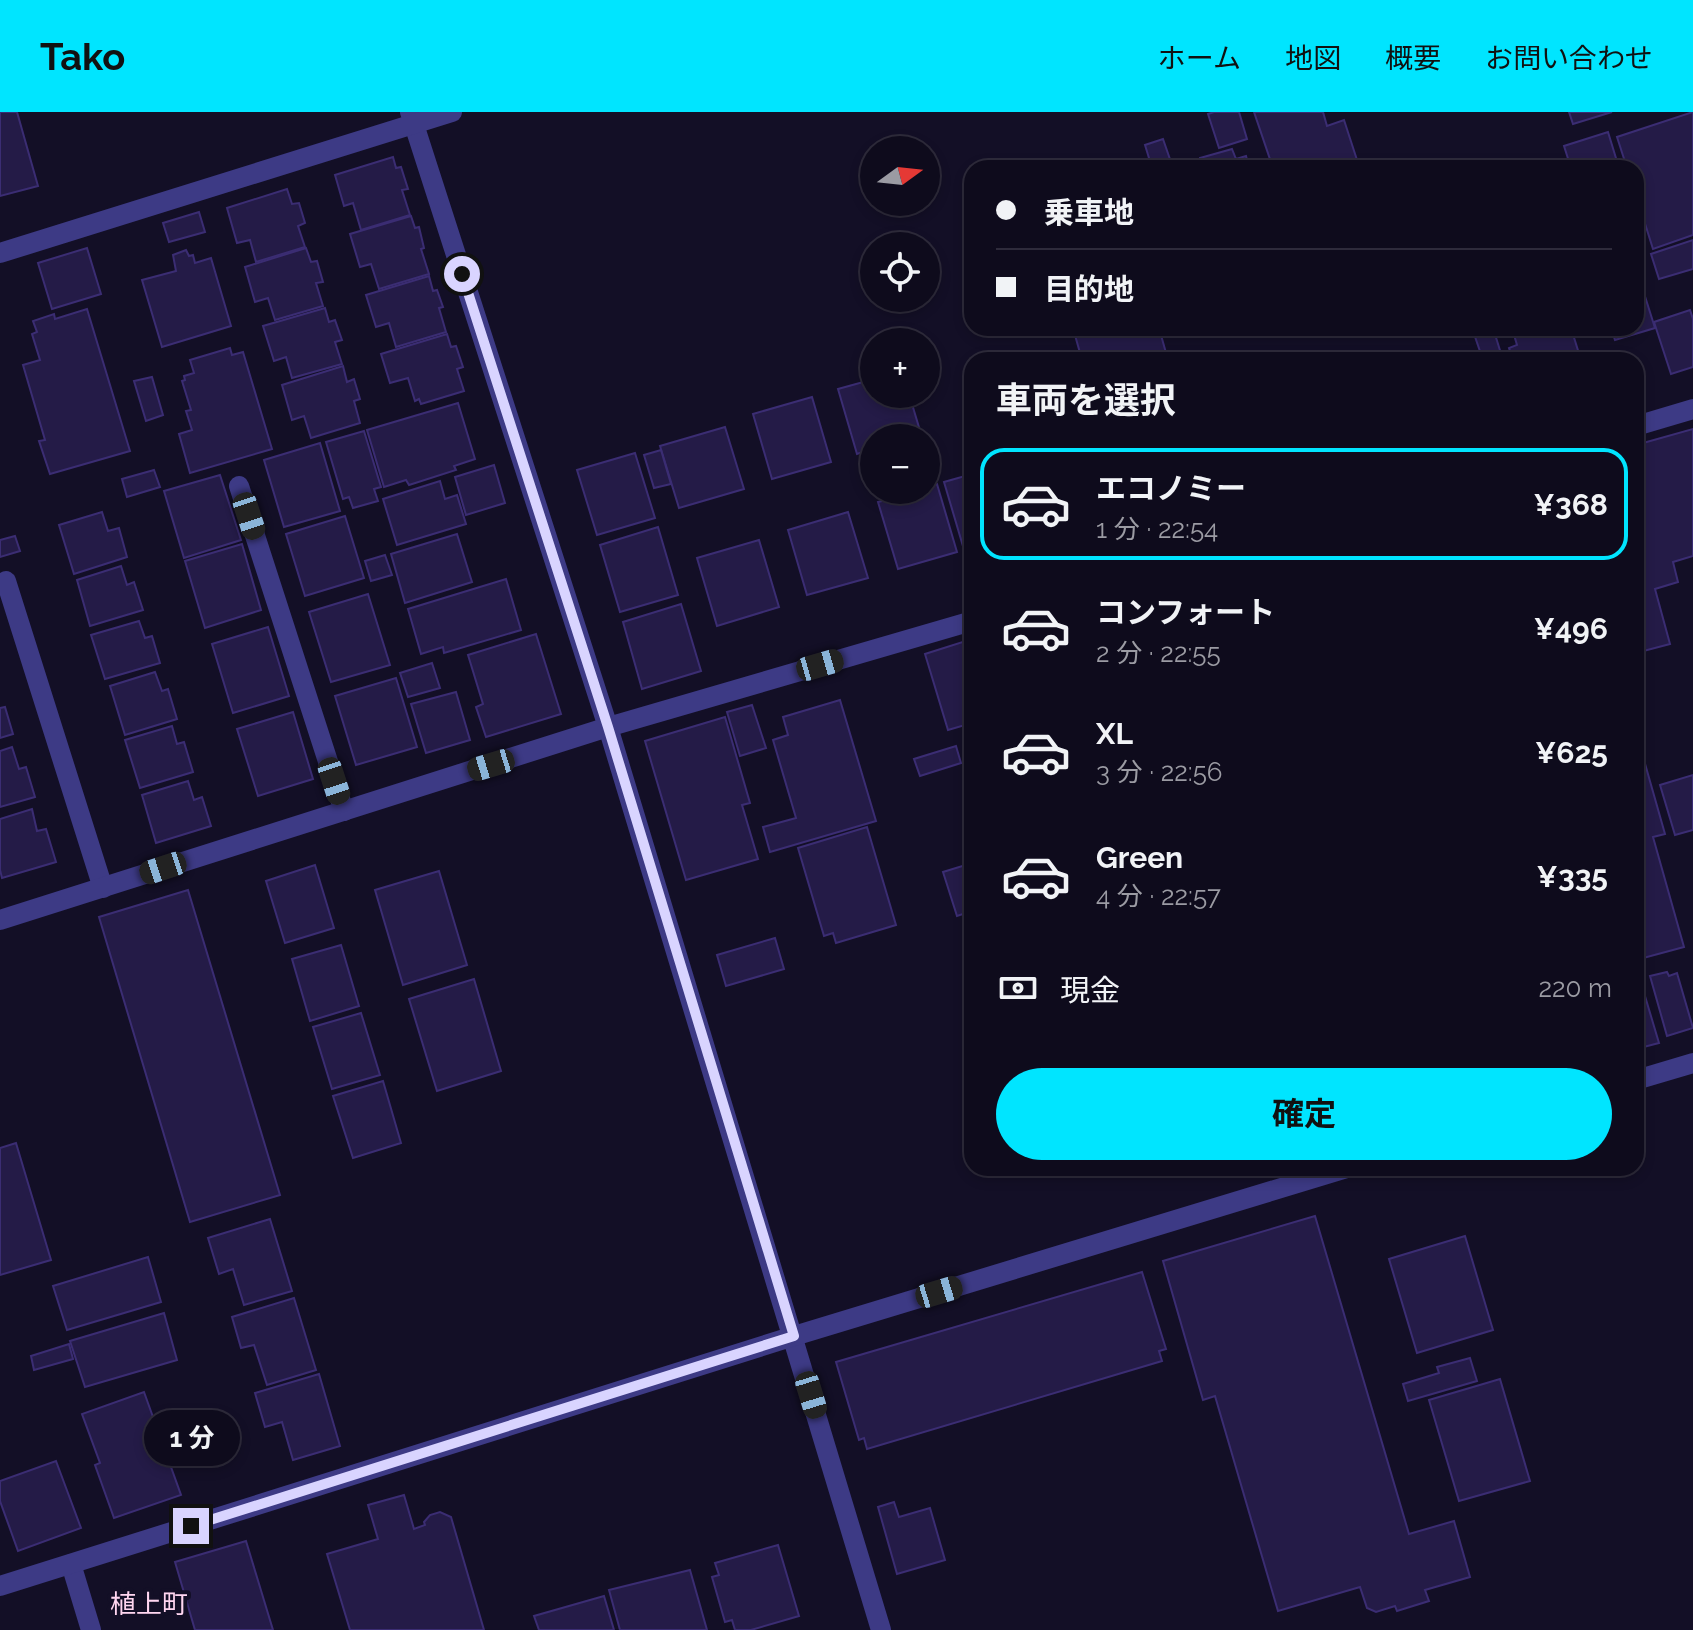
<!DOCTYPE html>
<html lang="ja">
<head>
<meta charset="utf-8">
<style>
  :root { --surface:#0e0b1c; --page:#1c1929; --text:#f1f3f6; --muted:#9b9ba3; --line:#2e2b3b; --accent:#00e5ff }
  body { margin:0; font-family:Raleway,"Noto Sans JP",sans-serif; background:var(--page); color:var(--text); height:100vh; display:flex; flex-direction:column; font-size:30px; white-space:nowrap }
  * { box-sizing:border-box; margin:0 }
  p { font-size:26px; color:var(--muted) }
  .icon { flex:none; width:44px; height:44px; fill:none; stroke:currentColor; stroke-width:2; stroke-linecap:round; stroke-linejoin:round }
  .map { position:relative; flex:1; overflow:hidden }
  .sheet { position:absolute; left:964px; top:240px; width:680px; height:824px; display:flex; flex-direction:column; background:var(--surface); border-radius:24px; box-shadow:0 4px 12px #0003,0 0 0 2px var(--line) }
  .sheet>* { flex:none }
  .top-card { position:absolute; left:964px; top:48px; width:680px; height:176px; border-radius:24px; box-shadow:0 4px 12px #0003,0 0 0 2px var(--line); display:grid; align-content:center; height:176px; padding:0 32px; background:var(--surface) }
  .needle { width:52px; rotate:75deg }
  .fabs { position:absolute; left:860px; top:24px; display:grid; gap:16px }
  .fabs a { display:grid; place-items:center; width:80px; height:80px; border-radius:50%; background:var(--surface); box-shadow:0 4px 12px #0003,0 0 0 2px var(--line); font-size:40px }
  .end { position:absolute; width:36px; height:36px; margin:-18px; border:10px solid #d9d4ff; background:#111; box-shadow:0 0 0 4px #111 }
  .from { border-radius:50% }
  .bubble { position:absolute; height:56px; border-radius:28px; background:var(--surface); box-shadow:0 4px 12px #0003,0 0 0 2px var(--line); font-size:26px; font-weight:700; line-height:56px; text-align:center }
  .car { position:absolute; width:24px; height:48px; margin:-24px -12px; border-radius:10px; box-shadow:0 0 6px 2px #0007; background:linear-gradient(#222 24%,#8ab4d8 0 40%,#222 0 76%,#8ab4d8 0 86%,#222 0) }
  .top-card b { display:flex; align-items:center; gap:28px; height:76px; font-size:30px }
  .top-card b+b { border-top:2px solid var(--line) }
  .top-card i { width:20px; height:20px; background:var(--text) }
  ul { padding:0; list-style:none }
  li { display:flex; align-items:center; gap:24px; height:112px; margin:0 16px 12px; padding:0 16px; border:4px solid transparent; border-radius:24px }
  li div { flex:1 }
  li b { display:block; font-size:30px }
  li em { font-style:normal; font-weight:700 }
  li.on { border-color:var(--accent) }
  li>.icon { width:72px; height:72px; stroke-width:1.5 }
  h2 { padding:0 32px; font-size:36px; line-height:96px }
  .pay { display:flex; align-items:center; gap:20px; height:88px; padding:0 32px; font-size:30px }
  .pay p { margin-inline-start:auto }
  .action { display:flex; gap:16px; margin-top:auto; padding:16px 32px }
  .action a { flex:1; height:92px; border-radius:48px; background:var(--accent); color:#111; font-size:32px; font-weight:700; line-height:92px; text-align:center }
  header { display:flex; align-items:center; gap:48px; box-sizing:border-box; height:112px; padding:0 40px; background:var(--accent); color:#111 }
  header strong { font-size:38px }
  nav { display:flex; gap:44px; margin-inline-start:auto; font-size:28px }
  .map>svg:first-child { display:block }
</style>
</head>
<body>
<header>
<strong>Tako</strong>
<nav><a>ホーム</a><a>地図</a><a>概要</a><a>お問い合わせ</a></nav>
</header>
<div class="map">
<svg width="1693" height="1518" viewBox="0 0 1693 1518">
  <rect width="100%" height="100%" fill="#130f26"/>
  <!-- building -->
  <g fill="#241b47" stroke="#3b2d73" stroke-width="2">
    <polygon points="0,0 17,0 38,74 0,84"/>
    <polygon points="1214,0 1239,0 1247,27 1219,36 1208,2"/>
    <polygon points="1254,0 1323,0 1327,14 1344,8 1358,51 1342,56 1273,56"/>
    <polygon points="1569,0 1612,0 1573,12"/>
    <polygon points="1693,0 1693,123 1653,137 1636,83 1636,56 1627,56 1617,25"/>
    <polygon points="1608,20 1619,56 1571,56 1564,34"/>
    <polygon points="1163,27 1173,56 1152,56 1145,33"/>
    <polygon points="1232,37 1236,47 1246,44 1249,55 1256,53 1257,56 1201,56 1200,46"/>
    <polygon points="393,45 396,56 401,55 408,77 402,78 410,103 361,118 353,91 344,94 335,63"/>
    <polygon points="287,77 292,92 299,91 305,111 298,114 305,135 256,150 250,128 237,131 227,96"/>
    <polygon points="199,100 205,120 169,130 163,111"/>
    <polygon points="411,104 415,116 419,115 424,136 421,137 429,162 379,177 371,152 360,155 350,122"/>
    <polygon points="1693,128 1693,157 1659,167 1651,142"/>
    <polygon points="87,136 101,182 52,197 38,151"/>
    <polygon points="306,136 311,150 317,149 323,170 316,171 323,194 275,208 268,186 255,190 245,155"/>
    <polygon points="186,138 189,144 193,143 195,151 211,146 231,214 162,235 142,168 176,159 173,143"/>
    <polygon points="1637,159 1655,216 1615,228 1611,216 1636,216"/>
    <polygon points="429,164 433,179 437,178 443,195 439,196 446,220 396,235 389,211 376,215 366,183"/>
    <polygon points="325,196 329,210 335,208 342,228 335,230 342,252 292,266 286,245 274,249 263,214"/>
    <polygon points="87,197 130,339 50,362 39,329 45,328 23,253 40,248 32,222 37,220 33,209 54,202 55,207"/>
    <polygon points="1690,198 1693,207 1693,255 1671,262 1654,210"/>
    <polygon points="1073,216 1159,216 1168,248 1082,248"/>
    <polygon points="1472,216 1493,216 1503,248 1483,248"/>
    <polygon points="1512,216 1571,216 1581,248 1513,248 1509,236 1517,233"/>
    <polygon points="447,222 451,235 456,234 463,255 457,257 464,279 421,292 419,287 415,289 408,266 390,271 381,242"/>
    <polygon points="230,236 232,243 243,240 272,337 190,361 179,322 192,318 186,299 191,298 182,269 185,268 184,264 194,261 190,248"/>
    <polygon points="343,254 347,270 354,267 360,287 354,289 360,311 311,326 304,304 292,308 282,273"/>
    <polygon points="152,265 163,303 146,309 134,269"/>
    <polygon points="874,267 874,282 909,282 921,322 908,326 874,326 874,336 857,342 838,277"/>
    <polygon points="812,285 831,350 772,367 753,302"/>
    <polygon points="458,291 475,347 454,354 456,358 409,373 406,368 384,375 367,318"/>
    <polygon points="725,315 744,377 679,396 660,334"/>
    <polygon points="1693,317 1693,444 1673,450 1678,470 1655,477 1670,532 1636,541 1636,353 1641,352 1636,333"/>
    <polygon points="364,319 381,375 374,377 378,389 353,396 349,385 343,387 326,330"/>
    <polygon points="320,331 340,399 284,415 264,348"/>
    <polygon points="661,338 671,372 654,376 644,343"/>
    <polygon points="635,341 655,406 597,423 577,358"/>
    <polygon points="494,353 505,391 466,403 455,365"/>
    <polygon points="154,358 160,375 127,385 122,367"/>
    <polygon points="972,362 972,439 965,441 944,370"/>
    <polygon points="220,363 241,428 184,446 164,379"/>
    <polygon points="440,369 445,387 457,383 466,412 397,433 383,387"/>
    <polygon points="937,372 957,440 898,457 878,390 926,378 926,376"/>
    <polygon points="102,400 108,419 119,416 127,445 74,462 59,413"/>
    <polygon points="848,400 868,466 807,483 788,418"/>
    <polygon points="345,404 364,466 305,484 286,422"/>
    <polygon points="658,415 678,483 620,500 600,433"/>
    <polygon points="457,422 472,470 405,491 391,442"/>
    <polygon points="15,424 20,439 0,445 0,428"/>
    <polygon points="759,428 779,495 717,514 697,446"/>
    <polygon points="242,432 261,498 205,516 185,449"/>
    <polygon points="385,443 392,463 371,469 365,449"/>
    <polygon points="121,454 127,473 134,470 143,498 90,514 77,468"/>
    <polygon points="506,467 521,518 444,541 443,535 421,542 408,497"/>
    <polygon points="368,482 390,553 331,570 309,500"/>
    <polygon points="681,492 701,559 642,577 623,510"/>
    <polygon points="139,509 145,526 152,524 160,551 105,567 91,523"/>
    <polygon points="268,515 289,584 233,601 212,532"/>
    <polygon points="536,522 561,602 486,625 476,595 483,592 468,543"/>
    <polygon points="972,527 972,611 948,618 925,542"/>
    <polygon points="432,551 440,576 408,585 400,561"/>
    <polygon points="155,560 162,579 168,577 177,607 125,623 110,574"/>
    <polygon points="396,566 417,635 356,653 335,584"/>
    <polygon points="456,580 470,628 426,641 411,592"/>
    <polygon points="840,588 876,709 770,740 763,715 796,706 773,628 788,623 783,605"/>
    <polygon points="752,593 766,636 740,644 727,600"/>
    <polygon points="5,595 13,622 0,626 0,596"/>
    <polygon points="293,600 313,667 258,684 237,617"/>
    <polygon points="725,605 750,691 742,693 758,747 686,768 645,629"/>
    <polygon points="172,614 177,632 184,630 193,660 140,676 125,628"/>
    <polygon points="1636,620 1665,722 1653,725 1684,835 1636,848"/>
    <polygon points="956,634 961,651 920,664 914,647"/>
    <polygon points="12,635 19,657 26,655 35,685 0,695 0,639"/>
    <polygon points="1693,663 1693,718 1675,723 1660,673"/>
    <polygon points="188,669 194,688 202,685 211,714 156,731 142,683"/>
    <polygon points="32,697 37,719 46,717 56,750 2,766 0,758 0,707"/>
    <polygon points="867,715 896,813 836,831 833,821 824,824 798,736"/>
    <polygon points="972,751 972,799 957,804 943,760"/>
    <polygon points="315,753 334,816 285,831 266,769"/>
    <polygon points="439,759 467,853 403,873 375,778"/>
    <polygon points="188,778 280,1083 190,1110 99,805"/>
    <polygon points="775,826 784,857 726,874 717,843"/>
    <polygon points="341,833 359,894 310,909 292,847"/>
    <polygon points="1667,860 1669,864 1677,861 1693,916 1667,924 1650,864"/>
    <polygon points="1636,864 1639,864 1659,931 1636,937"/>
    <polygon points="474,867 501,959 437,979 409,887"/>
    <polygon points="361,901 380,963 332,977 313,915"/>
    <polygon points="383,969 401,1031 353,1046 333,984"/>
    <polygon points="16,1031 51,1148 0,1163 0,1036"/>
    <polygon points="1315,1104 1409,1422 1454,1409 1470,1465 1425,1478 1429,1489 1397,1499 1395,1494 1376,1500 1367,1496 1360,1475 1278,1499 1215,1284 1203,1288 1163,1149"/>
    <polygon points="270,1107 292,1179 244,1193 233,1157 219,1162 208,1126"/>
    <polygon points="1465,1124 1493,1218 1417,1241 1389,1147"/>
    <polygon points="148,1145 161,1190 67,1218 53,1174"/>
    <polygon points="1142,1160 1166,1237 1159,1239 1162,1249 867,1337 864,1326 859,1328 836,1250"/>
    <polygon points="294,1186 316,1258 267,1273 254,1233 241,1236 232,1205"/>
    <polygon points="164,1201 177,1248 85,1275 70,1229"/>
    <polygon points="69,1232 73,1247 34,1258 31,1244"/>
    <polygon points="1470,1246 1477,1269 1408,1289 1403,1272 1439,1261 1437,1255"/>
    <polygon points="319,1262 340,1334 293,1348 282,1310 265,1315 255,1281"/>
    <polygon points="1500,1267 1530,1369 1459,1389 1429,1288"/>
    <polygon points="144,1280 181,1383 114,1406 95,1353 100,1351 82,1302"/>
    <polygon points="56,1349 81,1416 18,1439 0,1389 0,1369"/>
    <polygon points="404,1383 414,1417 425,1413 424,1410 430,1403 440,1400 451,1405 484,1518 350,1518 327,1442 378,1427 368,1393"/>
    <polygon points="894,1390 899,1405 930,1396 945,1448 897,1462 878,1395"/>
    <polygon points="246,1429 273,1518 195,1518 175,1450"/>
    <polygon points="778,1433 799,1504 751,1518 735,1518 732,1508 725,1510 712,1465 719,1463 715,1451"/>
    <polygon points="690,1458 707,1518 620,1518 609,1478"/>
    <polygon points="604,1484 614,1518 539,1518 534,1504"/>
  </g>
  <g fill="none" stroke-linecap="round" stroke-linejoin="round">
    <!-- minor -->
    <g stroke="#3d3a85" stroke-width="20">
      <polyline points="410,0 608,615 881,1518"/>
      <polyline points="0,141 452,0"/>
      <polyline points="1636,314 1693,297"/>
      <polyline points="239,374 344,699"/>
      <polyline points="6,469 103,776"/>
      <polyline points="0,808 608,615 972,509"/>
      <polyline points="1636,968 1693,951"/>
      <polyline points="71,1452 91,1518"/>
      <polyline points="0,1474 794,1224 1347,1056"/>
    </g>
  </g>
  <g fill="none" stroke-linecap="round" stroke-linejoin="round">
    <!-- route -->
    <polyline stroke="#d9d4ff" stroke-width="10" points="191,1414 794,1224 608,615 462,162"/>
  </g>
  <g text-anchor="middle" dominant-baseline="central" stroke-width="8" stroke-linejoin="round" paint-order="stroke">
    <!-- quarter labels -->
    <g font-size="26" fill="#ffd6f0" stroke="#130f26">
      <text x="149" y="1492">植上町</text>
    </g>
  </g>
</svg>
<div class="fabs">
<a><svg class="needle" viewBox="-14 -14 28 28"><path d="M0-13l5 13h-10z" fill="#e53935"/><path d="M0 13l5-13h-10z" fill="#9b9ba3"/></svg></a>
<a><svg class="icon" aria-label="locate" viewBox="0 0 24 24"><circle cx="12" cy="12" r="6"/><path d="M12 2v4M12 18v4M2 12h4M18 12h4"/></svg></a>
<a>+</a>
<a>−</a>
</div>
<i class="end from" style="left:462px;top:162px"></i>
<i class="end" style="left:191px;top:1414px"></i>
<div class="bubble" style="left:144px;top:1298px;width:96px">1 分</div>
<i class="car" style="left:249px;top:404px;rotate:162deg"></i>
<i class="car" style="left:820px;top:553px;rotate:74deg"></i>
<i class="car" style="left:491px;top:653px;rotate:253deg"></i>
<i class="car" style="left:334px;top:669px;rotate:162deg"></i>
<i class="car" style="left:163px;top:756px;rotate:252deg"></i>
<i class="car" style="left:939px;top:1180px;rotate:73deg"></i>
<i class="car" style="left:811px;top:1283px;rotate:163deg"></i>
<div class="top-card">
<b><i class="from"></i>乗車地</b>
<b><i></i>目的地</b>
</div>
<section class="sheet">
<h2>車両を選択</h2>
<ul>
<li class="on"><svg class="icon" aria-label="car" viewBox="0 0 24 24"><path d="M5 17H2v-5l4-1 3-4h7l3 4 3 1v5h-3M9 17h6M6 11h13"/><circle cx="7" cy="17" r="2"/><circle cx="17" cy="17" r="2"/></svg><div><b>エコノミー</b><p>1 分 · 22:54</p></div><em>¥368</em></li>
<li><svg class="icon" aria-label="car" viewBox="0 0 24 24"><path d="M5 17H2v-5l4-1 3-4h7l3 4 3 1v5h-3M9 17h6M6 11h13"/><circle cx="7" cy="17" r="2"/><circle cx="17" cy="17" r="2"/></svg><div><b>コンフォート</b><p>2 分 · 22:55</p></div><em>¥496</em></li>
<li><svg class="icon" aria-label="car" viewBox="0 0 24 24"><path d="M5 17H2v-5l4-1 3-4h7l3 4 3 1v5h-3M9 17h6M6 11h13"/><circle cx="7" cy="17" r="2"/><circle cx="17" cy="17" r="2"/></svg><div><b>XL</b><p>3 分 · 22:56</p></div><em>¥625</em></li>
<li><svg class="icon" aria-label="car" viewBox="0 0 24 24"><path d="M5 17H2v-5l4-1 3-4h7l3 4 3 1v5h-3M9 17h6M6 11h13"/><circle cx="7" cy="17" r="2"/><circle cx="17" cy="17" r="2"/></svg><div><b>Green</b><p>4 分 · 22:57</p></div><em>¥335</em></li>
</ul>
<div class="pay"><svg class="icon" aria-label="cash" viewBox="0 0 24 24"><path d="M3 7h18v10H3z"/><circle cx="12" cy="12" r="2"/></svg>現金<p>220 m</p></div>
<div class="action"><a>確定</a></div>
</section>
</div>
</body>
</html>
